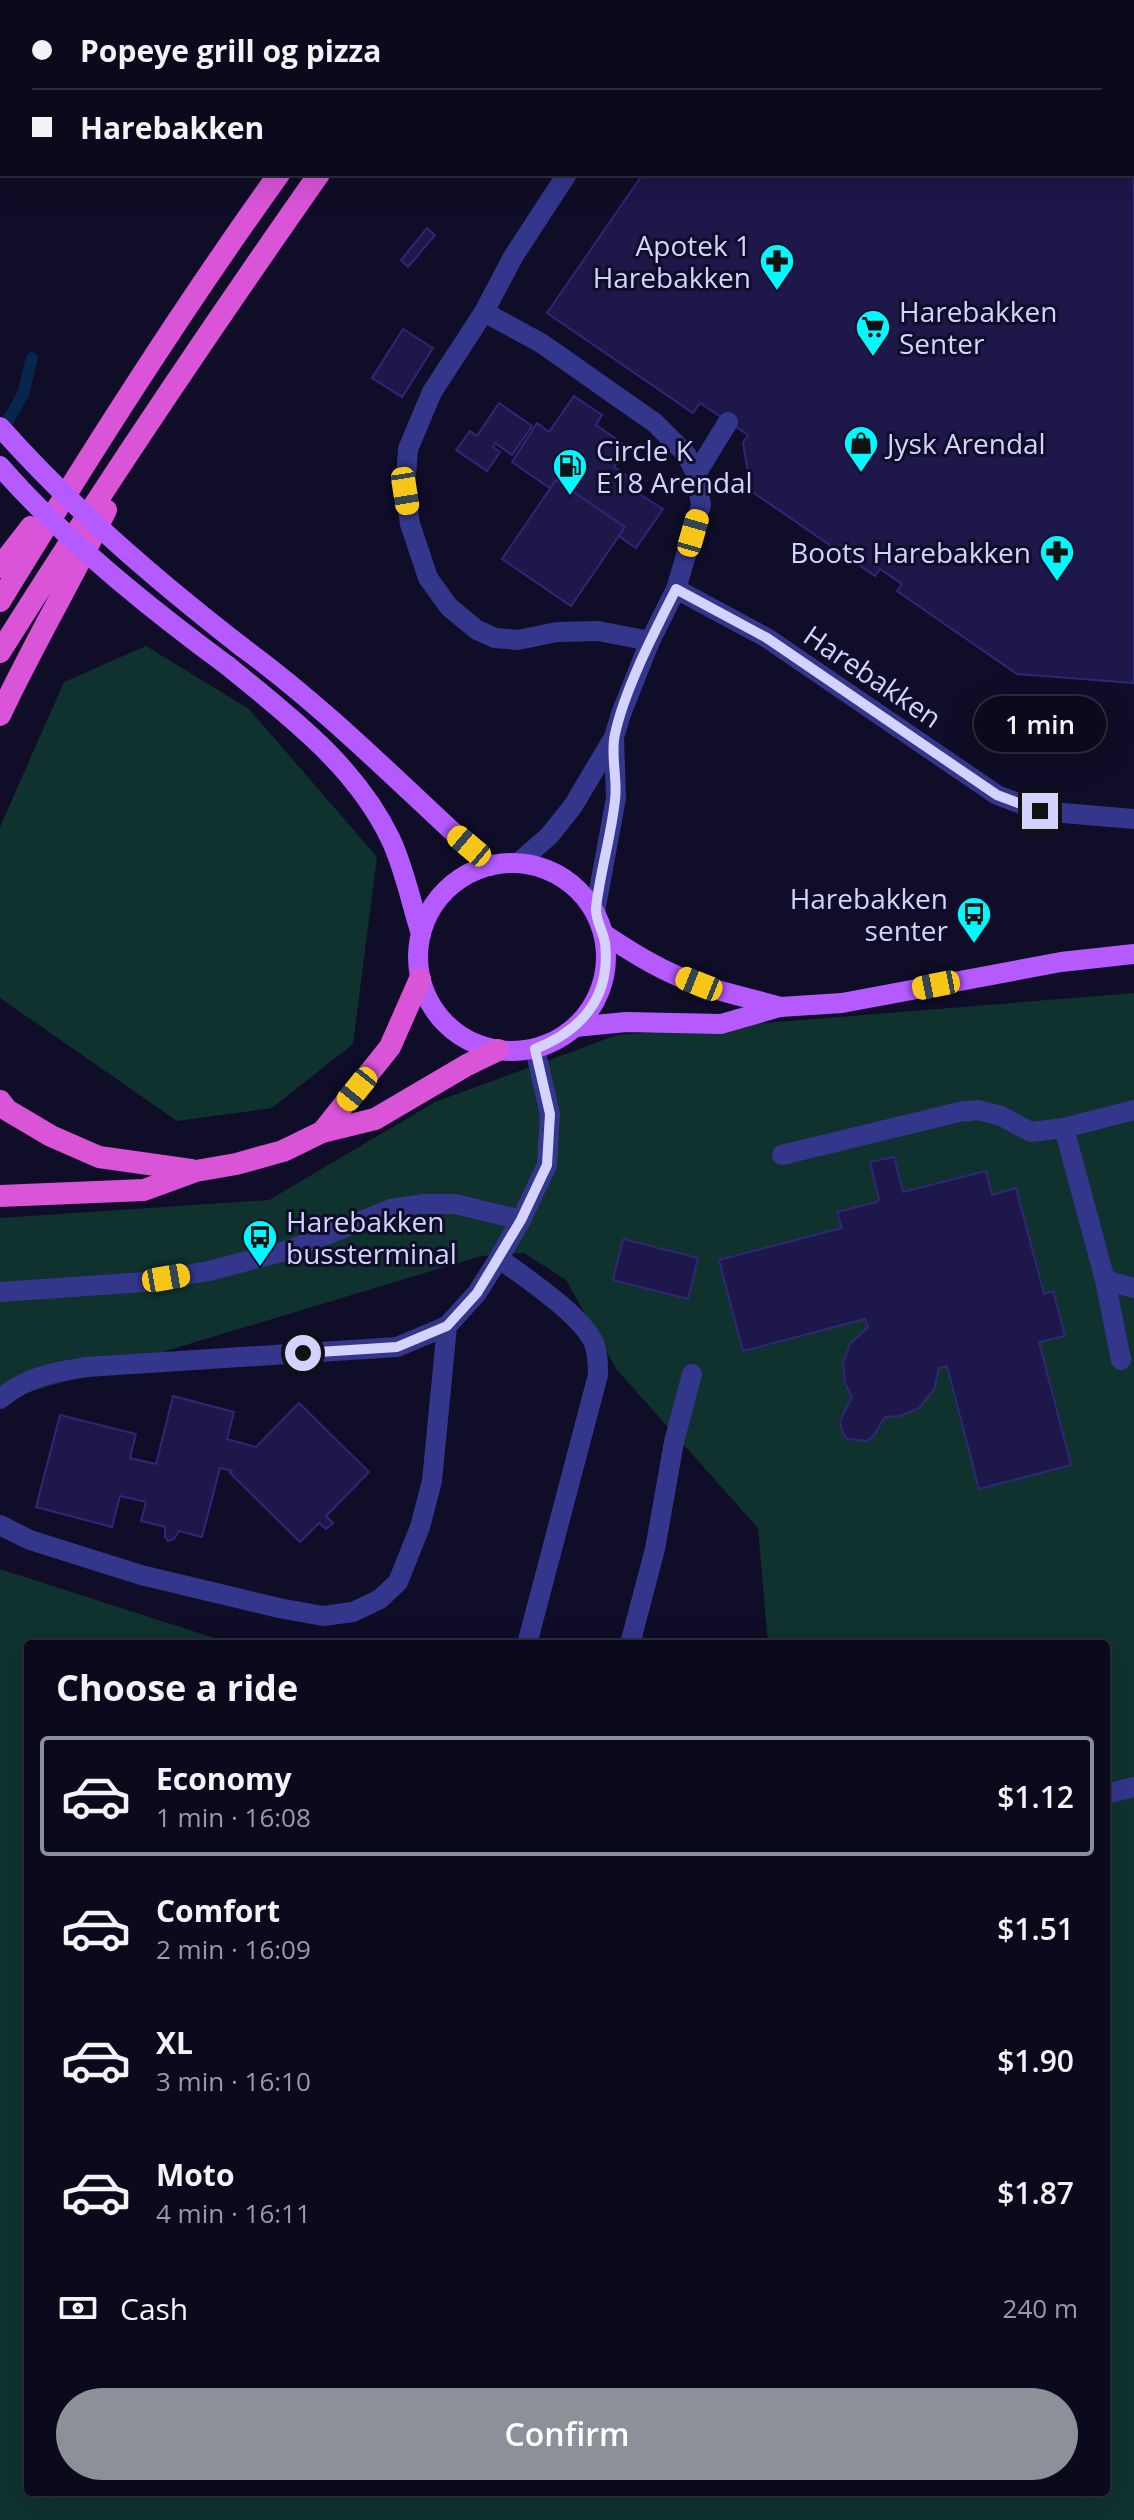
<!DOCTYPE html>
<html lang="en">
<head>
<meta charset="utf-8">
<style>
  :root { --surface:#0b0a1d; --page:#141326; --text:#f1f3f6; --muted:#9a9aa4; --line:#2b2b3b; --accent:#8c9099 }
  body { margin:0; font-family:"Open Sans",sans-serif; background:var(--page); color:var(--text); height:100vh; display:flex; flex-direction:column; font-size:30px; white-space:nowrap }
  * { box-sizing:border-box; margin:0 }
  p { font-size:26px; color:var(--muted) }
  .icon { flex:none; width:44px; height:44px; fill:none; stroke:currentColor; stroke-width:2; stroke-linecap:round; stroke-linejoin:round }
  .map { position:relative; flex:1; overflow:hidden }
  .details { position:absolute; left:24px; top:1640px; width:1086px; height:856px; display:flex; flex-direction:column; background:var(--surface); border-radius:8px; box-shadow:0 8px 32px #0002,0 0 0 2px var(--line) }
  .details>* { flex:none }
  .hud { position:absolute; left:0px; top:0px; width:1134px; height:176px; box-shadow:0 8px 32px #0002,0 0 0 2px var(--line); display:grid; align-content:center; height:176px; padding:0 32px; background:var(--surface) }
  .end { position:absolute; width:36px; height:36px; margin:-18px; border:10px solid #d4d3ff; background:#111; box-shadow:0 0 0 4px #111 }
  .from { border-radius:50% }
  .bubble { position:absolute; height:56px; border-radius:28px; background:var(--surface); box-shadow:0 8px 32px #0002,0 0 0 2px var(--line); font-size:26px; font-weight:600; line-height:56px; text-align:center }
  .car { position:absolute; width:24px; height:48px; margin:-24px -12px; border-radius:10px; box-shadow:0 0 6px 2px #0007; background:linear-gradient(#f5c518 24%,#345 0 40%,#f5c518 0 76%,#345 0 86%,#f5c518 0) }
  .hud b { display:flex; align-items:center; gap:28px; height:76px; font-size:30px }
  .hud b+b { border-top:2px solid var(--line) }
  .hud i { width:20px; height:20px; background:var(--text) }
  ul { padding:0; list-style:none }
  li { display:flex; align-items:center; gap:24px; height:120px; margin:0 16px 12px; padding:0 16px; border:4px solid transparent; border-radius:8px }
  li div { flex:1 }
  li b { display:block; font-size:30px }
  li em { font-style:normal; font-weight:600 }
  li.current { border-color:var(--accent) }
  li>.icon { width:72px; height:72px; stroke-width:1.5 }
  h2 { padding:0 32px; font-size:36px; line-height:96px }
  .pay { display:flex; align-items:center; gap:20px; height:88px; padding:0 32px; font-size:30px }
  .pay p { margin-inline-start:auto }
  .action { display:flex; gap:16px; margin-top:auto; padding:16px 32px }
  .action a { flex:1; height:92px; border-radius:48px; background:var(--accent); color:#fff; font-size:32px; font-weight:600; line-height:92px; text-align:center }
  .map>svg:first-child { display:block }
</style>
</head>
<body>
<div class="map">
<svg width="1134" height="2520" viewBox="0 0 1134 2520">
  <rect width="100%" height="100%" fill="#0f0d27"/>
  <!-- green -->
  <g fill="#0f322e">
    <polygon points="146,646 249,709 377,857 353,1044 272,1108 177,1121 0,998 0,827 64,682"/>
    <polygon points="1134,993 1134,2520 0,2520 0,1569 233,1644 28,1644 28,2492 1106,2492 1106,1644 768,1644 758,1528 617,1370 566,1280 524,1253 481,1256 0,1401 0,1218 269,1200 435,1102 617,1035"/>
  </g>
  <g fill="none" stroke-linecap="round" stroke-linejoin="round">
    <!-- stream -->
    <polyline stroke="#07264c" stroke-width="12" points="0,435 23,394 32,358"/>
  </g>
  <!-- building -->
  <g fill="#1d174a" stroke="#302678" stroke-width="2">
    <polygon points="763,0 1134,0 1134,683 1017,674 897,591 902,584 880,569 875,576 751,491 743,443 748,435 700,403 693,413 547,313 643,174 1132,174 1132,2 762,2"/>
    <polygon points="427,228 435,235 408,267 401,260"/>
    <polygon points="403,329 433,348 402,397 372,378"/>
    <polygon points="574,396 602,415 596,425 628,447 614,467 635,481 630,488 663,509 636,548 512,462 537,423 549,432"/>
    <polygon points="499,403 532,426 512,455 495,443 493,447 500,452 487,471 456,450 470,431 477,436"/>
    <polygon points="556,480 625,527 571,606 502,559"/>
    <polygon points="894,1157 903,1192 986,1171 992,1195 1016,1188 1044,1294 1053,1291 1065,1336 1039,1342 1071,1465 979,1489 947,1366 939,1368 934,1389 919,1408 900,1416 885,1417 874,1435 867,1441 848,1439 843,1434 840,1421 852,1397 845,1383 843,1363 850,1344 868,1327 865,1319 743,1351 719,1260 842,1228 837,1212 877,1202 879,1199 870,1162"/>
    <polygon points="623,1239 698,1258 688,1299 613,1280"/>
    <polygon points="173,1396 234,1412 227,1439 256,1447 299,1403 369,1472 326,1516 333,1523 326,1529 319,1523 300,1542 230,1473 232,1471 220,1468 202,1537 179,1531 174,1539 168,1541 165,1537 165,1527 141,1521 146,1502 120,1496 112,1527 36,1507 60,1415 136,1434 130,1458 156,1464"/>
  </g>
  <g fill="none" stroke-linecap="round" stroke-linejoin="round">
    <!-- service -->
    <g stroke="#33368b" stroke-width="20">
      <polyline points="567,174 513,257 484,312 432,392 408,449 405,491 410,524 428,578 449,607 477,630 495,638 518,640 557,632 598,631 650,641"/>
      <polyline points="484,312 541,343 655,423 686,454 696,474 701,505 676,589 650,641 621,714 614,737 573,806 549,836 518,863"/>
      <polyline points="696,474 728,422"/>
      <polyline points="676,589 767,638 997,795 1040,811 1134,819"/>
      <polyline points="595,912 616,798 614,738"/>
      <polyline points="1064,1128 1105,1280 1121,1360"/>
      <polyline points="782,1155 959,1112 978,1110 1001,1116 1031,1132 1064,1128 1134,1110"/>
      <path d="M499 1258C526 1279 580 1313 594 1343 598 1354 598 1364 598 1375L527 1644"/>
      <polyline points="1105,1280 1134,1288"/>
      <polyline points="0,1292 145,1282 209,1271 289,1250 391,1209 424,1204 455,1204 521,1220"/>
      <path d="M0 1399C26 1377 54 1372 87 1367L397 1347 447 1326"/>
      <polyline points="0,1525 30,1540 141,1575 279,1608 323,1616 353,1612 380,1599 398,1582 420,1527 432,1481 447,1326 477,1293 499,1258 521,1220 547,1165 550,1114 535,1049"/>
      <polyline points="630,1644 655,1549 674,1442 692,1374"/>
      <polyline points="1106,1794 1134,1787"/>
    </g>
    <!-- primary -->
    <g stroke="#b45aff" stroke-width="20">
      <polyline points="32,2 37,0"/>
      <polyline points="0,16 2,15"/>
      <path d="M242 647C331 712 408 792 490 866"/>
      <path d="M228 666C290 717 356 766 391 840 405 870 411 903 421 934"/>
      <circle cx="512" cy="957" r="94"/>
      <path d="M604 934C634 954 665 973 700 985 726 993 753 999 780 1007"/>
      <polyline points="575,1027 626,1022 721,1024 780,1007 842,1003 1061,962 1134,954"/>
    </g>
    <!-- trunk -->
    <g stroke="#da54d8" stroke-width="22">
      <polyline points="413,2 415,0"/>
      <polyline points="452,2 453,0"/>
      <polyline points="0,567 31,527"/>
      <path d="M0 601C89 456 180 312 279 174"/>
      <path d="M0 652C102 490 209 331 319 174"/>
      <path d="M0 715C33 645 72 579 106 510"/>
      <polyline points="0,1101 7,1110 51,1136 99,1157 191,1170"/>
      <polyline points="322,1132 390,1047 420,979"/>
      <polyline points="0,1196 144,1190 196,1171 236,1164 283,1151 322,1132 375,1119 467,1065 498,1050"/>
    </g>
    <!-- primary-bridge -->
    <g stroke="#b45aff" stroke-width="20">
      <path d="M0 427C73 509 156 580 242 647"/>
      <path d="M0 466C64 540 149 608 228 666"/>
    </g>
  </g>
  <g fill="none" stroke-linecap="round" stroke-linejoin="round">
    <!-- route -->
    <path stroke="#d4d3ff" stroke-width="10" d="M303 1353 397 1347 447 1326 477 1293 521 1220 547 1165 550 1114 535 1049C583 1030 611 996 605 943 603 931 595 919 596 908 600 872 611 837 615 800 618 779 610 755 615 734 625 688 655 631 676 589L767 638 997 795 1040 811"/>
  </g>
  <!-- icons -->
  <defs>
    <g id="pharmacy-pin" transform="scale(1.8)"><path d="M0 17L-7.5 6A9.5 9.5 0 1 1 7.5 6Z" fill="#00f9fe" stroke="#0f0d27"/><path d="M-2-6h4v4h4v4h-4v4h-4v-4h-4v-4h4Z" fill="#111"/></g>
    <g id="supermarket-pin" transform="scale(1.8)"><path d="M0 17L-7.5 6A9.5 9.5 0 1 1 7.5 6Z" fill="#00f9fe" stroke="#0f0d27"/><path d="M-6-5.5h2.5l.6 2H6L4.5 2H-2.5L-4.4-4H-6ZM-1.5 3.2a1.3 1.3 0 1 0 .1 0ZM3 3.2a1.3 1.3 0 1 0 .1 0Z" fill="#111"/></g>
    <g id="shop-pin" transform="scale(1.8)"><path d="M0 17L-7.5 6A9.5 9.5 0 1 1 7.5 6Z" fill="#00f9fe" stroke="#0f0d27"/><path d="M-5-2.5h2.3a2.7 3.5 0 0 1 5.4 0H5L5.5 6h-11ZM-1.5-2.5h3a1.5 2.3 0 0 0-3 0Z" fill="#111"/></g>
    <g id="fuel-pin" transform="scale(1.8)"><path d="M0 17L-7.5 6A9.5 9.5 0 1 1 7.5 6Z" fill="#00f9fe" stroke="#0f0d27"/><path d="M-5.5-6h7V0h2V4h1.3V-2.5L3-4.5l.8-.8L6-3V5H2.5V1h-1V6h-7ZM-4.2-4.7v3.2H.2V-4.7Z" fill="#111"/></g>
    <g id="bus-pin" transform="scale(1.8)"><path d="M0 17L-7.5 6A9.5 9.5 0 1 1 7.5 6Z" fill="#00f9fe" stroke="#0f0d27"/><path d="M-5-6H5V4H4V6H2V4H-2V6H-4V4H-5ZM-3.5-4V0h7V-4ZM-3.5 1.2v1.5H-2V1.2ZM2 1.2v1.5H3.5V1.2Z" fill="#111"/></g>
  </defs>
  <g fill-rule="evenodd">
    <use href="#pharmacy-pin" x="777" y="261"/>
    <use href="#supermarket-pin" x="873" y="327"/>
    <use href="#shop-pin" x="861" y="443"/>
    <use href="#fuel-pin" x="570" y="466"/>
    <use href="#pharmacy-pin" x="1057" y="552"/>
    <use href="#bus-pin" x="974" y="914"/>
    <use href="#bus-pin" x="260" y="1237"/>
  </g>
  <g text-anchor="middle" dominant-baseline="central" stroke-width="6" stroke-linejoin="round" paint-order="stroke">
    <!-- poi labels -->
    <g font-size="28" fill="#d4d3ff" stroke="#0f0d27" text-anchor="start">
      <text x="751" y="245" text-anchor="end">Apotek 1<tspan x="751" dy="32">Harebakken</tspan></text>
      <text x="899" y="311">Harebakken<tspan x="899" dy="32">Senter</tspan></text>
      <text x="887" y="443">Jysk Arendal</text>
      <text x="596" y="450">Circle K<tspan x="596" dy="32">E18 Arendal</tspan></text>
      <text x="1031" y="552" text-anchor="end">Boots Harebakken</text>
      <text x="948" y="898" text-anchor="end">Harebakken<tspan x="948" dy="32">senter</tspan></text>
      <text x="286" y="1221">Harebakken<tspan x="286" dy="32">bussterminal</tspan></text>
    </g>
    <!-- street labels -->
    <g font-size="28" fill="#d4d3ff" stroke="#0f0d27">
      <text transform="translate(873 676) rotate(34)">Harebakken</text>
    </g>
  </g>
</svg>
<i class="end from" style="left:303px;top:1353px"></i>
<i class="end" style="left:1040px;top:811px"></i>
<div class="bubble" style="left:974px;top:696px;width:132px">1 min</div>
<i class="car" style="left:405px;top:491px;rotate:171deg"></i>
<i class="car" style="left:693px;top:533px;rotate:16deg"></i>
<i class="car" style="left:469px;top:846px;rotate:310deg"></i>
<i class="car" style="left:699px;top:984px;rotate:292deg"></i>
<i class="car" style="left:936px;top:985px;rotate:259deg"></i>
<i class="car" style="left:357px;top:1089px;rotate:219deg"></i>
<i class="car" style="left:166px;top:1278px;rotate:80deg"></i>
<div class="hud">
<b><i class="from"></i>Popeye grill og pizza</b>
<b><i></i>Harebakken</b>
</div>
<section class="details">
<h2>Choose a ride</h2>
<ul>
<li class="current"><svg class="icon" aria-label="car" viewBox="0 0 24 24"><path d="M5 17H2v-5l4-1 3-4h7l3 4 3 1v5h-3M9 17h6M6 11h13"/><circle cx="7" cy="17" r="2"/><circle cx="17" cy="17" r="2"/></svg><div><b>Economy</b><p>1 min · 16:08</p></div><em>$1.12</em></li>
<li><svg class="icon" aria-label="car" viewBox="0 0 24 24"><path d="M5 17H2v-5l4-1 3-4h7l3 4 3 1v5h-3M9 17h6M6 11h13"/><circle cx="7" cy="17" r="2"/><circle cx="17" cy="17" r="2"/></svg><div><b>Comfort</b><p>2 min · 16:09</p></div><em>$1.51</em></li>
<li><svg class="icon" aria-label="car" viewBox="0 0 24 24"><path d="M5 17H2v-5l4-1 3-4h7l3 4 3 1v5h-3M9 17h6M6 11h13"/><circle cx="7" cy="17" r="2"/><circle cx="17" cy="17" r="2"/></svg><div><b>XL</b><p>3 min · 16:10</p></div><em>$1.90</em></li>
<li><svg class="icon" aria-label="car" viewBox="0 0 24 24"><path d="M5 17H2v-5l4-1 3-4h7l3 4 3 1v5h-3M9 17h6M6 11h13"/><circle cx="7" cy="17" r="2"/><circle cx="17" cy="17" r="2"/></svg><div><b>Moto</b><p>4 min · 16:11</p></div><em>$1.87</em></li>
</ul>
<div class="pay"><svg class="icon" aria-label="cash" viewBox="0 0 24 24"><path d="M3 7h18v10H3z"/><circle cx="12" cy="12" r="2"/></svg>Cash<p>240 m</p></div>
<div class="action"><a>Confirm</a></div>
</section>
</div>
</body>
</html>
